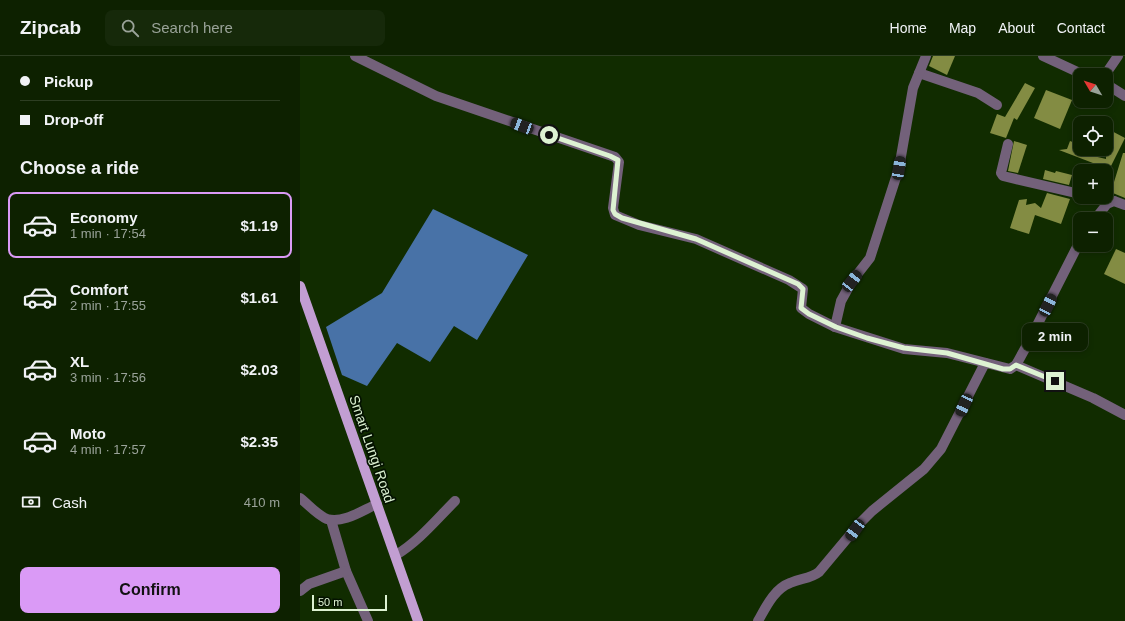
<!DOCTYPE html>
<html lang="en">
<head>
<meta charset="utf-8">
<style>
  :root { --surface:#0d2100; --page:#16290a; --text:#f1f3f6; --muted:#9aa399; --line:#2d3e22; --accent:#da9af6 }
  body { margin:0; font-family:Helvetica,sans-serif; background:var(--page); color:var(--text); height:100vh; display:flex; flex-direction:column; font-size:15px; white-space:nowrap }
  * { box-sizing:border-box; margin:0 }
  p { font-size:13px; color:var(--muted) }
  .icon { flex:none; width:22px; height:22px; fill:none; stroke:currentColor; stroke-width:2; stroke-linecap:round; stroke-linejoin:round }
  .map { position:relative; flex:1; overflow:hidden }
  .panel { display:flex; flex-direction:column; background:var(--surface); width:300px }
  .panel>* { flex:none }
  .hud { display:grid; align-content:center; height:88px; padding:0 20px; background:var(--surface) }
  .needle { width:26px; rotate:309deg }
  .buttons { position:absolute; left:773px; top:12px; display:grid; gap:8px }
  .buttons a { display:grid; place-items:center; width:40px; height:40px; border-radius:8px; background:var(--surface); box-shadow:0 2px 6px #0003,0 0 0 1px var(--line); font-size:20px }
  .scale { position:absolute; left:12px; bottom:10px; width:75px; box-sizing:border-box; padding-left:4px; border:2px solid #ddf2d2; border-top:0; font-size:11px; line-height:14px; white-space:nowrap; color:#ddf2d2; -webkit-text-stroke:3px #041200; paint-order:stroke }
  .end { position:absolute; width:18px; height:18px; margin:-9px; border:5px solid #ddf2d2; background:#111; box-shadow:0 0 0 2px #111 }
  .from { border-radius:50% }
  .bubble { position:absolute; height:28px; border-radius:8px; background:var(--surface); box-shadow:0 2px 6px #0003,0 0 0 1px var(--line); font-size:13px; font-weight:700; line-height:28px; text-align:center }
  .car { position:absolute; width:12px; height:24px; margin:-12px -6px; border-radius:5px; box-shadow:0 0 3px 1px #0007; background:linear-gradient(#222 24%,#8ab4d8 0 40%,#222 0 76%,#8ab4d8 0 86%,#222 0) }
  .hud b { display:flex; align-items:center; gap:14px; height:38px; font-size:15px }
  .hud b+b { border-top:1px solid var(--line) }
  .hud i { width:10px; height:10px; background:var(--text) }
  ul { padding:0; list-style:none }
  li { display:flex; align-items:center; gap:12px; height:66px; margin:0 8px 6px; padding:0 12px; border:2px solid transparent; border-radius:8px }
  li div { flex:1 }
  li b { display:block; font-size:15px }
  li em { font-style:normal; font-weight:700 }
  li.active { border-color:var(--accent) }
  li>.icon { width:36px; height:36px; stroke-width:1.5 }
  h2 { padding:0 20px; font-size:18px; line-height:48px }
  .pay { display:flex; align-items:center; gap:10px; height:44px; padding:0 20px; font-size:15px }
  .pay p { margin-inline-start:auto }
  .action { display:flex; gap:8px; margin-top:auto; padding:8px 20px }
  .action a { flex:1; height:46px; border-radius:8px; background:var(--accent); color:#111; font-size:16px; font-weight:700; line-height:46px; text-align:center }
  header { display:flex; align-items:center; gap:24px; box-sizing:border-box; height:56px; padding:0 20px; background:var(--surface); border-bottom:1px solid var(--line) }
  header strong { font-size:19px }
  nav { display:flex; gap:22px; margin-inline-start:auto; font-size:14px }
  .search { width:280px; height:36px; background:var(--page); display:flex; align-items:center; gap:10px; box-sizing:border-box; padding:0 14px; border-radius:8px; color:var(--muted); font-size:15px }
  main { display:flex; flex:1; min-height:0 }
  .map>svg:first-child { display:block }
</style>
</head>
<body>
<header>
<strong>Zipcab</strong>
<div class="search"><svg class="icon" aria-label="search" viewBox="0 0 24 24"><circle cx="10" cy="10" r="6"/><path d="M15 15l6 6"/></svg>Search here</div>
<nav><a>Home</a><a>Map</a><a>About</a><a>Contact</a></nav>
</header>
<main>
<section class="panel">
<div class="hud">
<b><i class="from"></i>Pickup</b>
<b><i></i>Drop-off</b>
</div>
<h2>Choose a ride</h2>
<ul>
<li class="active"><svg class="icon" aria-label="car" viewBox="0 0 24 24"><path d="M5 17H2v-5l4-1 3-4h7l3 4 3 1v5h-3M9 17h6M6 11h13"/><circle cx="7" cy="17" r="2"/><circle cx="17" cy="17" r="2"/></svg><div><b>Economy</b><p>1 min · 17:54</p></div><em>$1.19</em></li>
<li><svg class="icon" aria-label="car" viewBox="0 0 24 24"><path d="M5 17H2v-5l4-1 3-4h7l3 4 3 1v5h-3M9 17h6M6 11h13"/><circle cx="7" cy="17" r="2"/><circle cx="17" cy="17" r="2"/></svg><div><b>Comfort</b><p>2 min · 17:55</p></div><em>$1.61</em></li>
<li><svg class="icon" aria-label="car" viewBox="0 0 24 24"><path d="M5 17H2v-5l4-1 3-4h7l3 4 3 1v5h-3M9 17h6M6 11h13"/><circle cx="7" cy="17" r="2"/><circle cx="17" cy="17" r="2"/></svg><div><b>XL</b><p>3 min · 17:56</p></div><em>$2.03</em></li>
<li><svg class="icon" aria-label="car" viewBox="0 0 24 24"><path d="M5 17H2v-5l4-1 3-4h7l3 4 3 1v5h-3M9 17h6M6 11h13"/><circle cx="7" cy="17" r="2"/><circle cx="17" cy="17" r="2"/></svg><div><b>Moto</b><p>4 min · 17:57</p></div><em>$2.35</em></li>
</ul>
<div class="pay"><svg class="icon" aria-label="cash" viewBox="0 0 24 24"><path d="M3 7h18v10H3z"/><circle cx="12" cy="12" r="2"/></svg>Cash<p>410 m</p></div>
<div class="action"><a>Confirm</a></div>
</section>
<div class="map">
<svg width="825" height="565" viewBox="0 0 825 565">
  <rect width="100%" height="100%" fill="#112c00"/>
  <!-- water -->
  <polygon fill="#4872a7" points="133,153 228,199 177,284 154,270 130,306 97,287 67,330 42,319 26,271 82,237"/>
  <!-- building -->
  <g fill="#838c43">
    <polygon points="633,0 655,0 647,19 629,10"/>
    <polygon points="725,27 735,32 717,64 714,62 706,82 690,77 697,58 705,61"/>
    <polygon points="746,34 772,44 760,73 734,62"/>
    <polygon points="806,72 825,82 806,120 806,112 759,94 767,93 770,85 780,89 780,93 787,93 785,98 806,103"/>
    <polygon points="714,85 727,89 718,117 708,115"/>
    <polygon points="823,97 825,97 825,142 808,135 812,125 814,126"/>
    <polygon points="745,114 755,117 756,115 772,119 769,129 743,123"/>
    <polygon points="747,137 770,143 761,168 735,159 729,178 710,172 719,144 727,143 726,149 735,147 741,152"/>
    <polygon points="816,193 825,197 825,228 804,218"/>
  </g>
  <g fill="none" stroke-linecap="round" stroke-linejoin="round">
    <!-- minor -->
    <g stroke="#73617a" stroke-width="10">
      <polyline points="55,0 136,40 315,101 319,106 313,152 315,159 339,169 396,183 489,224 503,233 501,252 509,258 535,271 604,293 647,297 710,313 716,309 727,289 780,185"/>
      <polyline points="743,0 784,19"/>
      <polyline points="619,17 678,37 697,49"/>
      <polyline points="805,19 818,0"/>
      <polyline points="806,28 825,40"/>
      <polyline points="708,88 701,117 703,120 780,138"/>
      <polyline points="798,141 814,145"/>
      <polyline points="795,163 807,148 814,145 825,149"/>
      <polyline points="535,271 541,245 552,225 570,202 599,112 613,32 626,0"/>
      <polyline points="716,309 793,342 825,359"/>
      <path d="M0 442C8 448 17 459 27 463 43 468 63 454 77 448"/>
      <polyline points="31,464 46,515 68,565"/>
      <path d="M96 499C119 485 136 464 155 445"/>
      <polyline points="0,535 9,528 46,515"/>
      <path d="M458 565C466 551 474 533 490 527 501 522 510 523 519 516L560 467 572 455 624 413 641 393 685 307"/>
    </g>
    <!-- major -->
    <polyline stroke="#c29ed2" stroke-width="10" points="0,230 118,565"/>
  </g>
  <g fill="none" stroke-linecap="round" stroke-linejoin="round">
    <!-- route -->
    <polyline stroke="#ddf2d2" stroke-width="5" points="249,79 310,100 318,104 313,154 315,158 322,162 396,183 498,228 503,233 501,252 509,258 536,271 567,282 604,292 647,297 703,313 710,313 716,309 755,325"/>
  </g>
  <g text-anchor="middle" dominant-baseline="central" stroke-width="3.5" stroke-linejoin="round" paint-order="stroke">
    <!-- street labels -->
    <g font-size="14" fill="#ddf2d2" stroke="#041200">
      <text transform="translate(72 393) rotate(71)">Smart Lungi Road</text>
    </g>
  </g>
</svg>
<div class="buttons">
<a><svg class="needle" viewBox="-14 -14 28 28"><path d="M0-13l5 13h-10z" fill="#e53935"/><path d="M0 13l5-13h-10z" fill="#9aa399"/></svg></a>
<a><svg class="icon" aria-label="locate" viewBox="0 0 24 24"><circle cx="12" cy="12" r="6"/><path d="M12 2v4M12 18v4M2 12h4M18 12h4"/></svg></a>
<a>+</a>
<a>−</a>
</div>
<div class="scale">50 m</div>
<i class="end from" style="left:249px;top:79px"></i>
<i class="end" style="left:755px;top:325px"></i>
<div class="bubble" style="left:722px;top:267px;width:66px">2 min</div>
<i class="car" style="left:222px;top:70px;rotate:291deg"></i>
<i class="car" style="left:599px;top:112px;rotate:9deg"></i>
<i class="car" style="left:552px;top:225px;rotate:38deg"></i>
<i class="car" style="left:748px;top:249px;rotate:26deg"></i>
<i class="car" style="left:664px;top:349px;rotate:205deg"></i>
<i class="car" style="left:555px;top:474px;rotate:216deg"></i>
</div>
</main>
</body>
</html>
